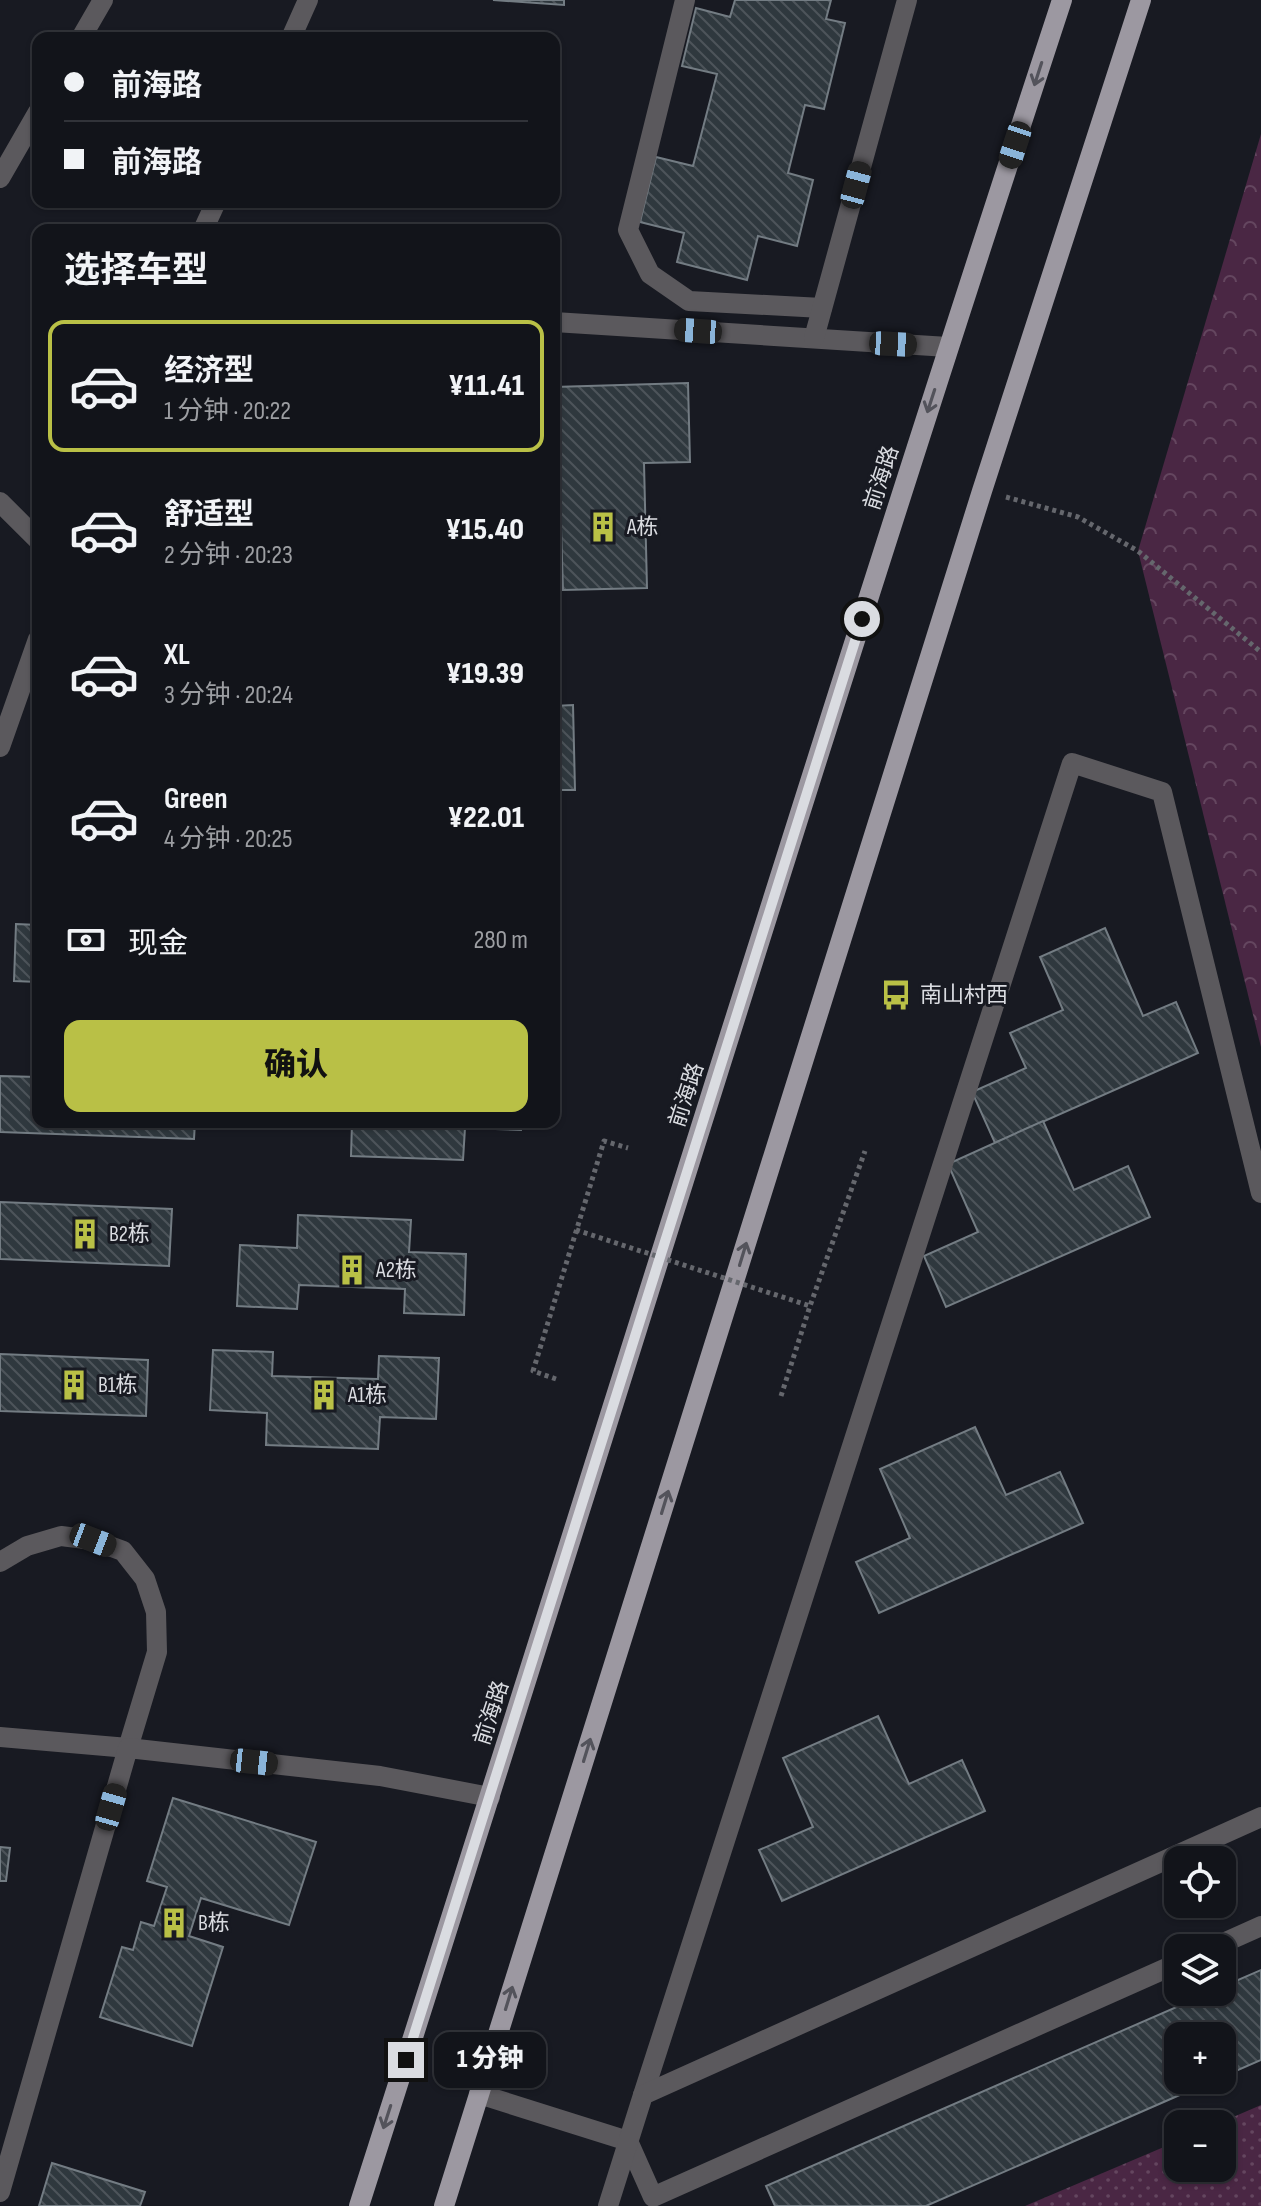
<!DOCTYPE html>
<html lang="zh">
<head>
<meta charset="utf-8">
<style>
  :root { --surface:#12141a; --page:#1f2127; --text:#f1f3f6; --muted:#9c9ea2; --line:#313339; --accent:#b9c046 }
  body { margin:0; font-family:"Sofia Sans Condensed","Noto Sans SC",sans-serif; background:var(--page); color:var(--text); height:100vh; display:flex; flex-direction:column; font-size:30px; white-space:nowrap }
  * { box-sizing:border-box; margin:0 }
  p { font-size:26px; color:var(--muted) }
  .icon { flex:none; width:44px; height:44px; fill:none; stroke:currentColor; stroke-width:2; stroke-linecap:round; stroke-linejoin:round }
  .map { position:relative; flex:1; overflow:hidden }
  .sheet { position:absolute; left:32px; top:224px; width:528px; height:904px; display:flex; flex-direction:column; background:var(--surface); border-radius:16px; box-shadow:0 2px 6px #0004,0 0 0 2px var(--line) }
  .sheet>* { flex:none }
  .top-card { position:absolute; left:32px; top:32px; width:528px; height:176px; border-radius:16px; box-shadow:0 2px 6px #0004,0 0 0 2px var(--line); display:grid; align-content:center; height:176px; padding:0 32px; background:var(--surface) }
  .fabs { position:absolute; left:1164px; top:1846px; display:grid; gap:16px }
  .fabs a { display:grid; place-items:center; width:72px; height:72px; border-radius:16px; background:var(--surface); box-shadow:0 2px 6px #0004,0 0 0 2px var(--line); font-size:40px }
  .end { position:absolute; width:36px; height:36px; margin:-18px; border:10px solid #dadce1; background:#111; box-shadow:0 0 0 4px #111 }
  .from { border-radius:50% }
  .bubble { position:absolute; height:56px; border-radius:16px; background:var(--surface); box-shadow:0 2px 6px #0004,0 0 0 2px var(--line); font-size:26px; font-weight:800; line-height:56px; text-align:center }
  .car { position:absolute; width:24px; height:48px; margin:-24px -12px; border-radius:10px; box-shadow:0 0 6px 2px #0007; background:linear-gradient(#222 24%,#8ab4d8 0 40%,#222 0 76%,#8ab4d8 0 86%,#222 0) }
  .top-card b { display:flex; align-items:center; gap:28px; height:76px; font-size:30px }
  .top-card b+b { border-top:2px solid var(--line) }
  .top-card i { width:20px; height:20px; background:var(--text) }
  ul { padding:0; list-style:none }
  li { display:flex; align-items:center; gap:24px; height:132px; margin:0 16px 12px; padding:0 16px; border:4px solid transparent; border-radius:16px }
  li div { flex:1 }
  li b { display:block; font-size:30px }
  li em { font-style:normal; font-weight:800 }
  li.current { border-color:var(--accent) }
  li>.icon { width:72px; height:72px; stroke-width:1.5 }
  h2 { padding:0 32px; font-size:36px; line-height:96px }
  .pay { display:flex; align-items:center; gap:20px; height:88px; padding:0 32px; font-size:30px }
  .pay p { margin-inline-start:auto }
  .cta { display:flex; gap:16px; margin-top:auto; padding:16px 32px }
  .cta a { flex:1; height:92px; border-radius:16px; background:var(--accent); color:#111; font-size:32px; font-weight:800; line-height:92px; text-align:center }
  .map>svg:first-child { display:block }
</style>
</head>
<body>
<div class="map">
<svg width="1261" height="2206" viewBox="0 0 1261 2206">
  <defs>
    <pattern id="forest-crowns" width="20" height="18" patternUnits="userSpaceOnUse" patternTransform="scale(2)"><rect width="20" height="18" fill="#4a2744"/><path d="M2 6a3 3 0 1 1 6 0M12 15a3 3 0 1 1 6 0" fill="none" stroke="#64465f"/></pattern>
    <pattern id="garden-dots" width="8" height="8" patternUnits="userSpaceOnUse" patternTransform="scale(2)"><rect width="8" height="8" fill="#4a2744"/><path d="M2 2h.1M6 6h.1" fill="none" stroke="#64465f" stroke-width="1.8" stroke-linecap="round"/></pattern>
    <pattern id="building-back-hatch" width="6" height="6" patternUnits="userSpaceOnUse" patternTransform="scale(2)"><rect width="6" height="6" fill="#2f383e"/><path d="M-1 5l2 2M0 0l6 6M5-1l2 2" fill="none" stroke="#4d545a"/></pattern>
  </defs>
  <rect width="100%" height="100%" fill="#181a22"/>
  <!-- forest -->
  <polygon fill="url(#forest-crowns)" points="1261,134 1261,1047 1138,551"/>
  <!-- garden -->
  <polygon fill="url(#garden-dots)" points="1261,2105 1261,2206 1025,2206 1178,2141 1178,2168 1222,2168 1222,2124 1217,2124"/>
  <!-- building -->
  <g fill="url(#building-back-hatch)" stroke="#737c83" stroke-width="2">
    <polygon points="493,0 564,0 564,5"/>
    <polygon points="735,0 831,0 826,19 845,23 824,109 805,105 788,173 813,180 797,246 758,236 747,280 677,262 684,233 640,222 656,157 693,166 717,74 682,66 696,8 730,17"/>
    <polygon points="688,383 690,462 644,463 647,588 563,590 559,466 554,466 554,387"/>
    <polygon points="573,705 575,790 554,790 554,706"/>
    <polygon points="16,924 38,925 38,982 14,981"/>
    <polygon points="1105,928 1143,1016 1176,1002 1198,1053 995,1143 972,1092 1026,1068 1010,1033 1063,1010 1040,957"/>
    <polygon points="554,961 560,961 558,1021 554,1021"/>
    <polygon points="0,1076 38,1077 38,1122 195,1122 194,1139 0,1132"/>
    <polygon points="1043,1121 1074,1190 1128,1166 1150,1217 946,1307 924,1256 978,1232 948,1164"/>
    <polygon points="317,1122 522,1122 521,1130 465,1128 463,1160 351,1156 352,1123"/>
    <polygon points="0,1202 172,1209 169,1266 0,1259"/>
    <polygon points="298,1215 411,1220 409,1252 466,1254 464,1315 404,1313 405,1289 299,1285 297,1309 237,1306 240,1245 297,1248"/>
    <polygon points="213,1350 273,1352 272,1376 378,1379 379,1356 439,1358 436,1419 380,1417 378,1449 266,1445 267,1413 210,1410"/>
    <polygon points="0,1354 148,1360 146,1416 0,1411"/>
    <polygon points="975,1427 1006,1495 1060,1472 1083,1523 879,1613 856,1562 910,1538 880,1469"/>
    <polygon points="878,1716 909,1784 962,1760 985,1811 782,1901 759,1850 813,1827 783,1758"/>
    <polygon points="173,1798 316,1842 289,1925 201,1898 189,1936 223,1947 192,2046 100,2017 122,1947 133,1950 141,1922 154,1926 167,1887 147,1881"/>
    <polygon points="0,1847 10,1848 6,1881 0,1881"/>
    <polygon points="1261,1970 1261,2060 1222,2077 1222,2036 1178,2036 1178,2080 1214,2080 926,2206 775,2206 766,2186 1211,1992 1222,1992 1222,1987"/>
    <polygon points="52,2163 145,2192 140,2206 39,2206"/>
  </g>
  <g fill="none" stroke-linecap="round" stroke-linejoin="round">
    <!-- path -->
    <g stroke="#65676d" stroke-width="5" stroke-dasharray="4 4" stroke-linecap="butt">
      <polyline points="1006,497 1078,517 1138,551 1261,652"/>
      <polyline points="556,1379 533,1371 604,1141 628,1148"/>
      <polyline points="781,1396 810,1306 865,1151"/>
    </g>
    <!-- minor -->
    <g stroke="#5b595d" stroke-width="20">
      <polyline points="685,0 628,230 650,274 689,301 822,308"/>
      <polyline points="81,38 103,0"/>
      <polyline points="291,38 308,0"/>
      <polyline points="0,178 38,112"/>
      <polyline points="203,230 216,202"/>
      <polyline points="554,322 948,347"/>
      <polyline points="814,338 907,0"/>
      <polyline points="0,502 38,540"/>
      <polyline points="0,747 38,639"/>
      <polyline points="0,1562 27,1546 61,1536 93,1540 123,1551 145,1579 156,1612 157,1652 128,1748 0,1737"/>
      <polyline points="1212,1948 1261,1926"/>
      <polyline points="479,2094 628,2141 653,2197 1178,1963"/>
      <polyline points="643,2095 1072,763 1162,792 1261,1193"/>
      <polyline points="0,2192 128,1748 380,1776 490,1797"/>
      <polyline points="608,2206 643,2095 1261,1817"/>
    </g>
    <!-- major -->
    <g stroke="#9c98a1" stroke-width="20">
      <path d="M359 2206C595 1471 821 733 1062 0"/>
      <polyline points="444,2206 982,491 1141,0"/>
    </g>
    <!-- path-bridge -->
    <polyline stroke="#65676d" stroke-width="5" stroke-dasharray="4 4" stroke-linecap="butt" points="576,1230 810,1306"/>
  </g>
  <!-- one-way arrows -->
  <defs><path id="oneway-shaft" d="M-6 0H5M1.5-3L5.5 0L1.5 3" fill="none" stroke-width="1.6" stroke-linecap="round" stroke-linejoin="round" transform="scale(2)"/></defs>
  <g stroke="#53535b">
    <use href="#oneway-shaft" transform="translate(1038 74) rotate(108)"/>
    <use href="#oneway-shaft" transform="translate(931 401) rotate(108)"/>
    <use href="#oneway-shaft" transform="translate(743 1254) rotate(-73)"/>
    <use href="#oneway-shaft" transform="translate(665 1502) rotate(-73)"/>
    <use href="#oneway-shaft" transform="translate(587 1750) rotate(-73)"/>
    <use href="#oneway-shaft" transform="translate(509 1998) rotate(-73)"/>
    <use href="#oneway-shaft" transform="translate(387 2117) rotate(108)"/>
  </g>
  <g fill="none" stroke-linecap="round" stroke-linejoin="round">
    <!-- route -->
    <polyline stroke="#dadce1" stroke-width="10" points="406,2060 862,619"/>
  </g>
  <!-- icons -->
  <defs>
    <g id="building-bare" transform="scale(2.4)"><path d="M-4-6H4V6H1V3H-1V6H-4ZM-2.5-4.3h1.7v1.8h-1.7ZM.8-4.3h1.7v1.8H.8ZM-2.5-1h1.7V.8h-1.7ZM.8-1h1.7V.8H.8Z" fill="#b9c046" stroke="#181a22" stroke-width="2.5" paint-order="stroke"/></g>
    <g id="bus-bare" transform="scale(2.4)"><path d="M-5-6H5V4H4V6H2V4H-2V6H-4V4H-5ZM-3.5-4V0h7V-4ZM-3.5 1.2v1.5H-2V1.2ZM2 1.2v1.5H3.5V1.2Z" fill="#b9c046" stroke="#181a22" stroke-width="2.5" paint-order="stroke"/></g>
  </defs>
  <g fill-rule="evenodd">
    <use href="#building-bare" x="603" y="527"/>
    <use href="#bus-bare" x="896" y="995"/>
    <use href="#building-bare" x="85" y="1234"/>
    <use href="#building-bare" x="352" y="1270"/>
    <use href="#building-bare" x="74" y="1385"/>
    <use href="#building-bare" x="324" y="1395"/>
    <use href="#building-bare" x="174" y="1923"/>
  </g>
  <g text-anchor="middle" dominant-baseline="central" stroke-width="6" stroke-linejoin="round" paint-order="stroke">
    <!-- street labels -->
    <g font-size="22" fill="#dadce1" stroke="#181a22">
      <text transform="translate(882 478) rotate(-72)">前海路</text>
      <text transform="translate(687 1095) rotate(-72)">前海路</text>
      <text transform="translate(492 1713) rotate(-72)">前海路</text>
    </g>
    <!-- poi labels -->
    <g font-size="22" fill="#dadce1" stroke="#181a22" text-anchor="start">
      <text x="627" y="527">A栋</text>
      <text x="920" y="995">南山村西</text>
      <text x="109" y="1234">B2栋</text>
      <text x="376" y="1270">A2栋</text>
      <text x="98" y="1385">B1栋</text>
      <text x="348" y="1395">A1栋</text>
      <text x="198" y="1923">B栋</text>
    </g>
  </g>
</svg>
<div class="fabs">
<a><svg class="icon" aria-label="locate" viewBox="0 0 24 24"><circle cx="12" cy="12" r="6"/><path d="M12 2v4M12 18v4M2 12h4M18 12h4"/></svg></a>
<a><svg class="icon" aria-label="layers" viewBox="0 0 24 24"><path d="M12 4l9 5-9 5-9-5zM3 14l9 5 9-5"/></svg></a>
<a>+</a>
<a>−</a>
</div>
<i class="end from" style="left:862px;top:619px"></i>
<i class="end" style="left:406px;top:2060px"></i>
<div class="bubble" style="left:434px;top:2032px;width:112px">1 分钟</div>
<i class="car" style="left:1015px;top:145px;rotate:198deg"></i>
<i class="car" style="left:856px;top:185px;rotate:15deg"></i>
<i class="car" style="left:698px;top:331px;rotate:274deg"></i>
<i class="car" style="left:893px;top:344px;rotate:93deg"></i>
<i class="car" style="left:93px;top:1540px;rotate:111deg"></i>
<i class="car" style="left:254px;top:1762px;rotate:96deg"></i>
<i class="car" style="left:111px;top:1807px;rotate:16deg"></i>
<div class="top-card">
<b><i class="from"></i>前海路</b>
<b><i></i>前海路</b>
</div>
<section class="sheet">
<h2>选择车型</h2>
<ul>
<li class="current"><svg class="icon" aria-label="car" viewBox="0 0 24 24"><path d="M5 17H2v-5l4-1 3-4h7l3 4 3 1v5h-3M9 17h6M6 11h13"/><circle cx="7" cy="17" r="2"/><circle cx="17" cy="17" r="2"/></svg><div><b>经济型</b><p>1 分钟 · 20:22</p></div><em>¥11.41</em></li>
<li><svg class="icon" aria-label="car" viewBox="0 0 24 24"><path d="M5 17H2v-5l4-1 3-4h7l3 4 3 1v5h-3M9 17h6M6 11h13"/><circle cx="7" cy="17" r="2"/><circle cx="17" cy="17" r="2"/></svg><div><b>舒适型</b><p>2 分钟 · 20:23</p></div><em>¥15.40</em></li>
<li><svg class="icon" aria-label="car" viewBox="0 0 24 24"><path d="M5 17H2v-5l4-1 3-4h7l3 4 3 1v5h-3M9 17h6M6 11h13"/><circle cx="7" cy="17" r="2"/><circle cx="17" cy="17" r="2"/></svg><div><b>XL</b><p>3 分钟 · 20:24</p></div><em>¥19.39</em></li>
<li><svg class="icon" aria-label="car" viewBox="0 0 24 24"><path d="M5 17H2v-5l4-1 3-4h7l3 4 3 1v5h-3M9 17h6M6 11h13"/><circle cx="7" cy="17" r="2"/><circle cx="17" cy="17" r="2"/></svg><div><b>Green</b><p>4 分钟 · 20:25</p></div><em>¥22.01</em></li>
</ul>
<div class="pay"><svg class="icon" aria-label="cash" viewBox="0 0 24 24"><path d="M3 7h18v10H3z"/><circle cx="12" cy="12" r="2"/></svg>现金<p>280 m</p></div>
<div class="cta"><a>确认</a></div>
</section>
</div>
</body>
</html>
